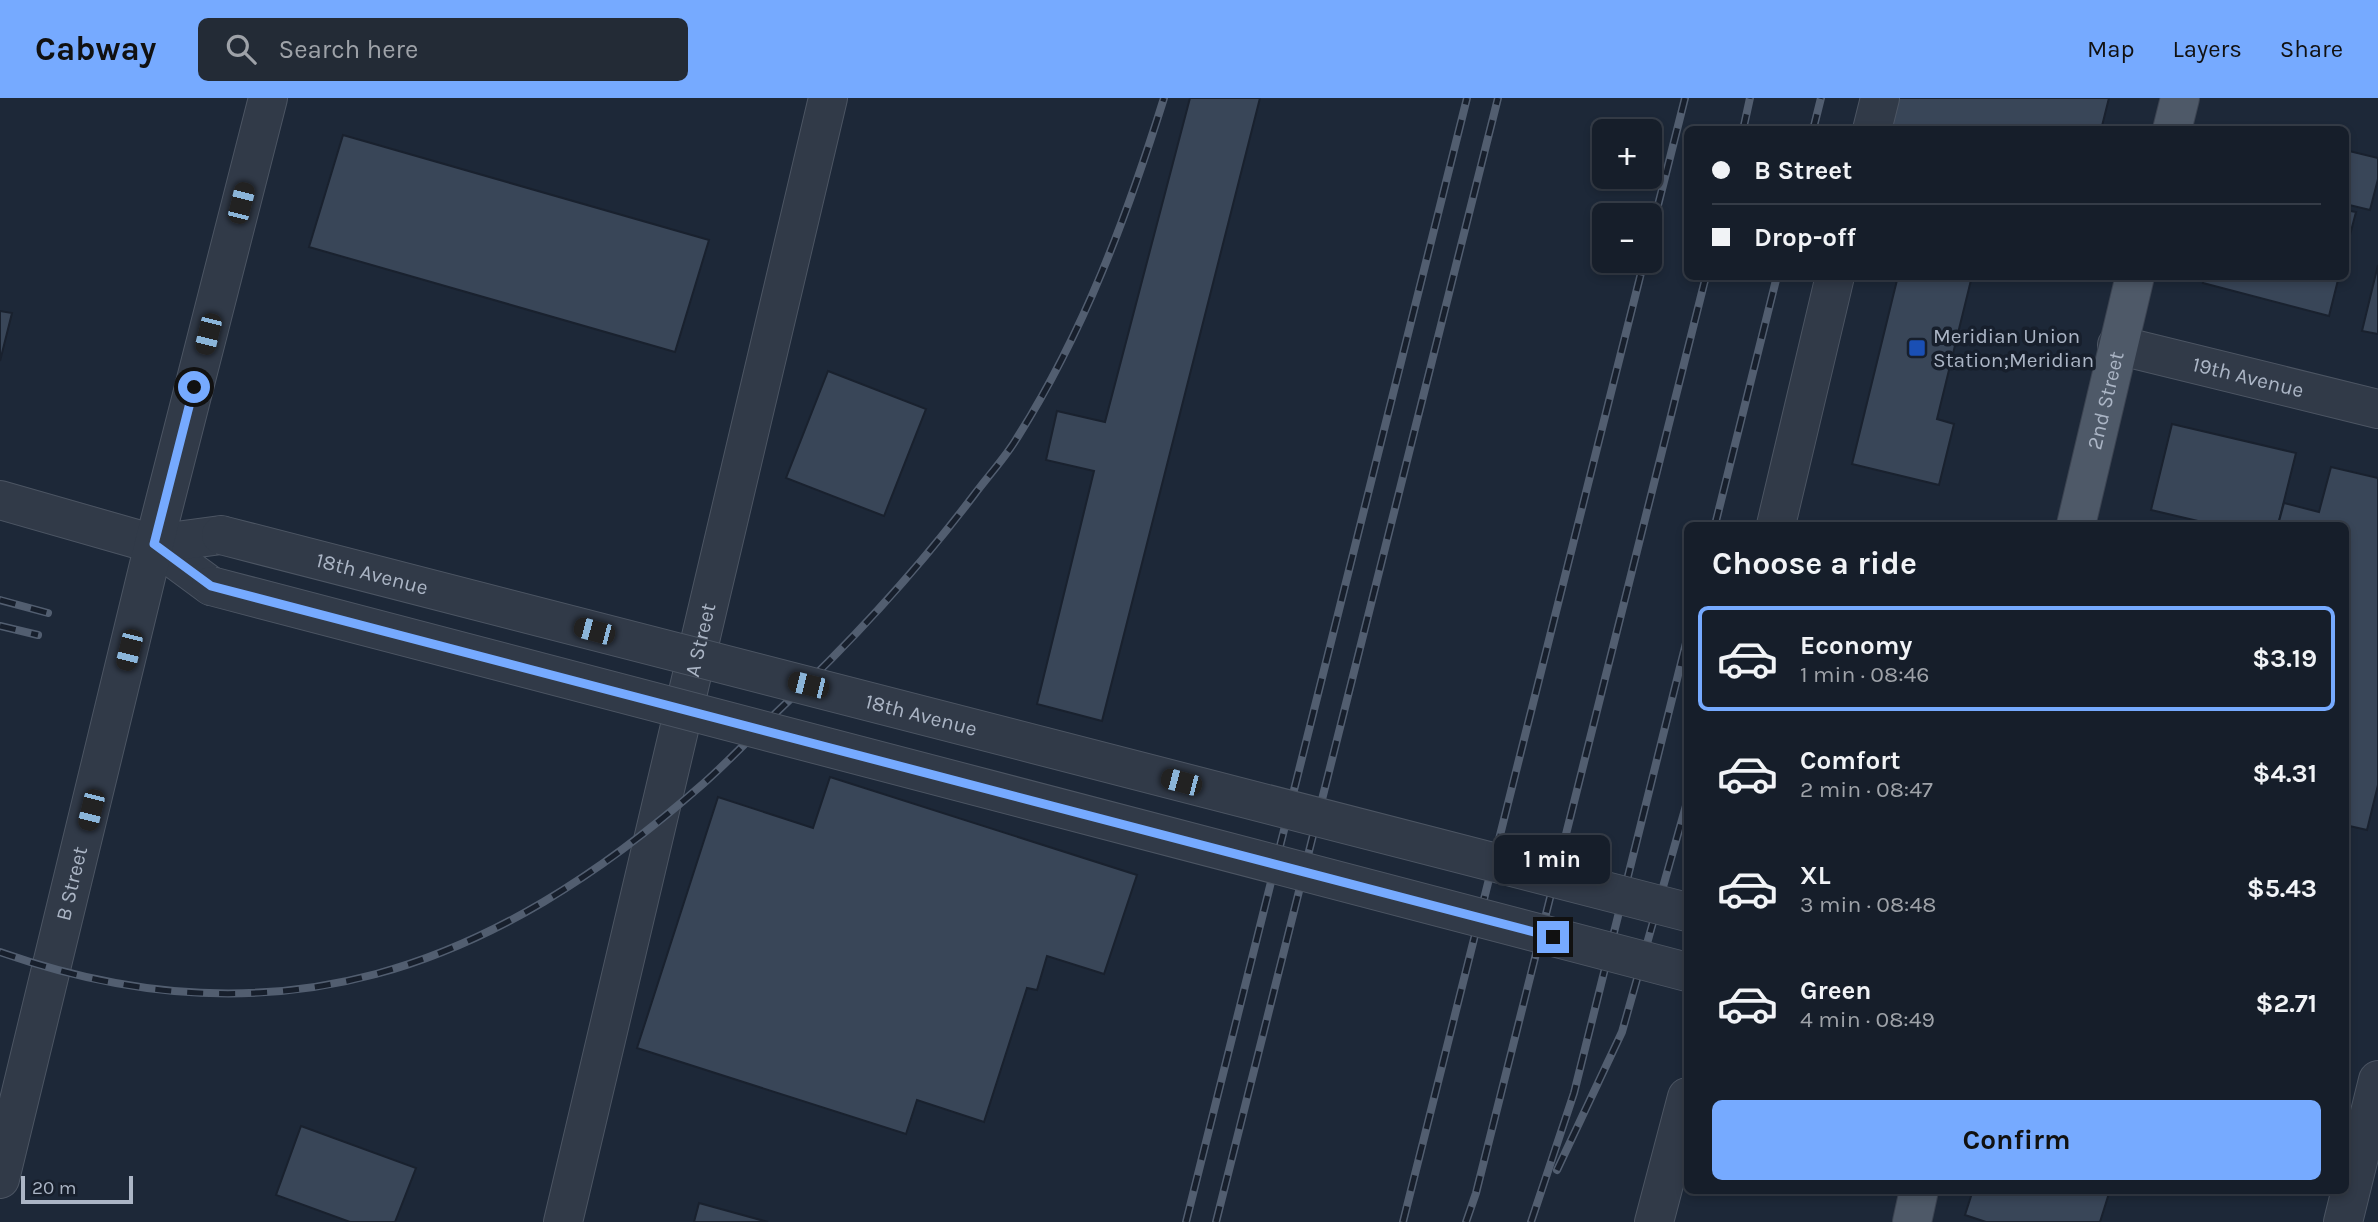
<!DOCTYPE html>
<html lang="en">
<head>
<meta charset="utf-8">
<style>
  :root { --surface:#161e2a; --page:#232b36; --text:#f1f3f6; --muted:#9ea2a8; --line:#353c47; --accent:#76aaff }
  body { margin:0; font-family:Karla,sans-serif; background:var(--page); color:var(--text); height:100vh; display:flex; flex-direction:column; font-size:26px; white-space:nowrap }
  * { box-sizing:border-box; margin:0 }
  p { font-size:23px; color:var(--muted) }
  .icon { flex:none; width:38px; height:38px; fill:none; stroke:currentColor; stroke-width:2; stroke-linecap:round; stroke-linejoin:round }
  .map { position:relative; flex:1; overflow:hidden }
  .drawer { position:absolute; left:1684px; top:424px; width:665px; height:672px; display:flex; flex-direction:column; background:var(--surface); border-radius:10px; box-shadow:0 4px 10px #0003,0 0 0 2px var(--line) }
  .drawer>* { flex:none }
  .hud { position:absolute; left:1684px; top:28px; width:665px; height:154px; border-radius:10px; box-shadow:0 4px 10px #0003,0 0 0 2px var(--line); display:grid; align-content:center; height:154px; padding:0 28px; background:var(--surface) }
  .tools { position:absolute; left:1592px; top:21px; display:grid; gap:14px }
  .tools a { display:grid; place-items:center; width:70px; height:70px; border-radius:10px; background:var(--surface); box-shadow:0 4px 10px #0003,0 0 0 2px var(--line); font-size:35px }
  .scale { position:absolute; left:21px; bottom:18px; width:112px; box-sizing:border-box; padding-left:7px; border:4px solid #abb5c5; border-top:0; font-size:19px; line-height:24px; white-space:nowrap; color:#abb5c5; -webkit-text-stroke:5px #171f2c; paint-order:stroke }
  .end { position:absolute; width:32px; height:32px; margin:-16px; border:9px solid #76aaff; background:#111; box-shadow:0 0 0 4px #111 }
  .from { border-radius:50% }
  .bubble { position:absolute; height:49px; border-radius:10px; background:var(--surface); box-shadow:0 4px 10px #0003,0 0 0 2px var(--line); font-size:23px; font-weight:700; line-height:49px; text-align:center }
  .car { position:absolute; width:21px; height:42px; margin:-21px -10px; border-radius:9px; box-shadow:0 0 5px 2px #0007; background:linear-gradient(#222 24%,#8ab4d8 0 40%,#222 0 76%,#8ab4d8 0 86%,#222 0) }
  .hud b { display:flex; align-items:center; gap:24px; height:66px; font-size:26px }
  .hud b+b { border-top:2px solid var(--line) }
  .hud i { width:18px; height:18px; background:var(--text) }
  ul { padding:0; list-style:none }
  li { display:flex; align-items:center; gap:21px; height:105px; margin:0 14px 10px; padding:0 14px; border:4px solid transparent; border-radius:10px }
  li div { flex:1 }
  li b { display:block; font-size:26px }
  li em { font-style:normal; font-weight:700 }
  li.on { border-color:var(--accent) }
  li>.icon { width:63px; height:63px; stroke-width:1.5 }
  h2 { padding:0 28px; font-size:32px; line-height:84px }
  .action { display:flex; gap:14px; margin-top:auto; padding:14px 28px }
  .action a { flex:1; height:80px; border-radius:10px; background:var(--accent); color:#111; font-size:28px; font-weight:700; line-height:80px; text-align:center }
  header { display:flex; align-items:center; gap:42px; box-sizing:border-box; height:98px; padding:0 35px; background:var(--accent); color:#111 }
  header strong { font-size:33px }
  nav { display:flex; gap:38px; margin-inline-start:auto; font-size:24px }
  .search { width:490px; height:63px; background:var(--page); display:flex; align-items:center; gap:18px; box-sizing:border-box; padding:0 24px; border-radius:10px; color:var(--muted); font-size:26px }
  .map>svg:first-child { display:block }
</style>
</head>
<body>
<header>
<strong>Cabway</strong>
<div class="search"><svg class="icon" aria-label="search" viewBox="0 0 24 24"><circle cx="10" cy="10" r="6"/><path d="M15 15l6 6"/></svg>Search here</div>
<nav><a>Map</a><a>Layers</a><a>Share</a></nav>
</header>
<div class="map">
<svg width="2378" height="1124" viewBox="0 0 2378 1124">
  <rect width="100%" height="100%" fill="#1d2838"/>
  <!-- building -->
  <g fill="#394658" stroke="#19212e" stroke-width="2">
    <polygon points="1190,0 1260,0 1102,623 1037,606 1094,373 1046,362 1057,313 1105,324"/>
    <polygon points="1889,0 2109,0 2101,32 1882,32"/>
    <polygon points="343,37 709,142 675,254 309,149"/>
    <polygon points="2345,52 2378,60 2378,81 2370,112 2345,106"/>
    <polygon points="2345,112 2356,114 2345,156"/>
    <polygon points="2378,167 2378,236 2362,233"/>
    <polygon points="1898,178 1972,178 1937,321 1954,326 1939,387 1852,366"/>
    <polygon points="2205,178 2339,178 2329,218 2203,185"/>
    <polygon points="0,213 12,215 0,263"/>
    <polygon points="828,273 926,311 884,418 786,380"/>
    <polygon points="2172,326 2296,355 2278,427 2215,427 2151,412"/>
    <polygon points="2331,369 2378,380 2378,687 2367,732 2345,727 2345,427 2278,427 2284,405 2319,414"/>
    <polygon points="830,679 1137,777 1104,876 1047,858 1037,892 1027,890 984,1024 917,1002 906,1036 637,950 718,699 813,730"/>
    <polygon points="301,1028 416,1070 395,1124 350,1124 276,1097"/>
    <polygon points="1973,1092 2110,1092 2100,1124 1986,1124 1965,1117"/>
    <polygon points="699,1105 768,1124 694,1124"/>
  </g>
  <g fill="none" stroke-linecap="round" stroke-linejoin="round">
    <!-- minor casing -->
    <g stroke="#4c5563" stroke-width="40">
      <g id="minor">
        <polyline points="1872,32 1880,0"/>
        <path id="s1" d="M2117 247 2378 311"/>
        <polyline points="0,402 154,446 211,488"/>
        <polyline points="1776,427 1835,178"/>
        <polyline points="154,446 221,437"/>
        <path id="s2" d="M0 1081 154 446 268 0"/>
        <path id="s3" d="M563 1124 828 0"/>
        <polyline points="1654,1124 1687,999"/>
        <polyline points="2343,1124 2378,982"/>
      </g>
    </g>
    <!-- major casing -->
    <g stroke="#3b4351" stroke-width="40">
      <g id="major">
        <polyline points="2172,32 2180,0"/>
        <path id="s4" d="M2076 427 2135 178"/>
        <polyline points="1912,1124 1919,1092"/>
      </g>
    </g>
    <!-- minor -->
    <use href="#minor" stroke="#313a48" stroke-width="38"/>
    <!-- major -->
    <use href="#major" stroke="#4e5968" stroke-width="38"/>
    <!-- rail casing -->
    <g stroke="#525e70" stroke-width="8">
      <g id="rail">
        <polyline points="1743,32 1750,0"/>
        <polyline points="1813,32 1821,0"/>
        <polyline points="1650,139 1685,0"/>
        <polyline points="1715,427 1777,178"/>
        <polyline points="0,502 48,515"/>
        <polyline points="0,528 38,537"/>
        <path d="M0 854C276 951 492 872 704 685 730 662 754 636 779 612 850 545 915 475 974 397 988 378 1005 360 1017 340 1084 234 1127 118 1164 0"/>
        <polyline points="1557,1072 1622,934 1687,704"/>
        <polyline points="1186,1124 1467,0"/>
        <polyline points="1216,1124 1498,0"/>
        <polyline points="1403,1124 1644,163"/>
        <polyline points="1466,1124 1476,1095 1706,178"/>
        <polyline points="1531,1124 1574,995 1687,541"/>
      </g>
    </g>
    <!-- rail -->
    <use href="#rail" stroke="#171f2c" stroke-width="5" stroke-dasharray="16" stroke-linecap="butt"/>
    <!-- minor-bridge casing -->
    <g stroke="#4c5563" stroke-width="40" stroke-linecap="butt">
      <g id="minor-bridge">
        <path id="s5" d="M221 437 1687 814"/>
        <polyline points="211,488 1687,874"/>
      </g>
    </g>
    <!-- minor-bridge -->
    <use href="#minor-bridge" stroke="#313a48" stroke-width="38"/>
  </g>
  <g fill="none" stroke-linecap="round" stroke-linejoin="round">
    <!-- route -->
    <polyline stroke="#76aaff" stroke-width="9" points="194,289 154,446 211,488 1553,839"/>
  </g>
  <!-- markers -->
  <rect fill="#1a4fb4" stroke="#171f2c" stroke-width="2.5" x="1908" y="241" width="18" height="18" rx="3.5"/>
  <g text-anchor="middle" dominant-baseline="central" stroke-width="7" stroke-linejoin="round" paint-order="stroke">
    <!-- poi labels -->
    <g font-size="21" fill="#abb5c5" stroke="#171f2c" text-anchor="start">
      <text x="1933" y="238">Meridian Union<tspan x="1933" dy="24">Station;Meridian</tspan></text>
    </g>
    <!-- street labels -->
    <g font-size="21" fill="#abb5c5" stroke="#171f2c">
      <text stroke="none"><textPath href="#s1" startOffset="135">19th Avenue</textPath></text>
      <text stroke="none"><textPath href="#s4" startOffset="128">2nd Street</textPath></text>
      <text stroke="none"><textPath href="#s5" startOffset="156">18th Avenue</textPath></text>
      <text stroke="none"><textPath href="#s3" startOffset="598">A Street</textPath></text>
      <text stroke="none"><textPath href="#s5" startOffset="723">18th Avenue</textPath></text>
      <text stroke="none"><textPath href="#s2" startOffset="304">B Street</textPath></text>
    </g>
  </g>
</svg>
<div class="tools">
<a>+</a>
<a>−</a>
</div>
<div class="scale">20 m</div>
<i class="end from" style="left:194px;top:289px"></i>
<i class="end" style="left:1553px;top:839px"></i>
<div class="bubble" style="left:1494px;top:737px;width:116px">1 min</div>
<i class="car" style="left:241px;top:105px;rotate:14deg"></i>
<i class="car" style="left:208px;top:236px;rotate:194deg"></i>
<i class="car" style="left:594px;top:533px;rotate:285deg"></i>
<i class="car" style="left:129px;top:552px;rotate:194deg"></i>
<i class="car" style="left:808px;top:587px;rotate:284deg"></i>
<i class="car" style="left:1181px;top:684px;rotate:285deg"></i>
<i class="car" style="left:91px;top:712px;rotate:194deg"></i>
<div class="hud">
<b><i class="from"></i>B Street</b>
<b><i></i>Drop-off</b>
</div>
<section class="drawer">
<h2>Choose a ride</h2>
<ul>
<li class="on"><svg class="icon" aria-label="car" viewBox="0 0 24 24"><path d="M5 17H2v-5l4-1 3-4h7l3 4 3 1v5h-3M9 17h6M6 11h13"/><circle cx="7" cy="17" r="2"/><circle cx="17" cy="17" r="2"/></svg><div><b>Economy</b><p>1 min · 08:46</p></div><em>$3.19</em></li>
<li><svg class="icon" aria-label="car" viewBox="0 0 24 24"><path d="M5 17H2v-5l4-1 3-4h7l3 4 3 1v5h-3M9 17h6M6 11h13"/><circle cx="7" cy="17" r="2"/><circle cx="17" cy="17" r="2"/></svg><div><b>Comfort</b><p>2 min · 08:47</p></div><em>$4.31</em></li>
<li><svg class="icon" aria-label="car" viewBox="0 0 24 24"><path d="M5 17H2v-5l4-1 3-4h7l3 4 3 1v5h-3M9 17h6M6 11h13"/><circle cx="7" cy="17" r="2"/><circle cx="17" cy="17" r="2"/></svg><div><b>XL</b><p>3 min · 08:48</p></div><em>$5.43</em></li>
<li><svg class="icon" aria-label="car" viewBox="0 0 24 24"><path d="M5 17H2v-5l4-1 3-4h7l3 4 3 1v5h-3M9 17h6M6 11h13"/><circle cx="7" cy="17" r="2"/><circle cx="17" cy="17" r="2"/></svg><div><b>Green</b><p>4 min · 08:49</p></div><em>$2.71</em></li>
</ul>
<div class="action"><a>Confirm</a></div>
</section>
</div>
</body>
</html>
